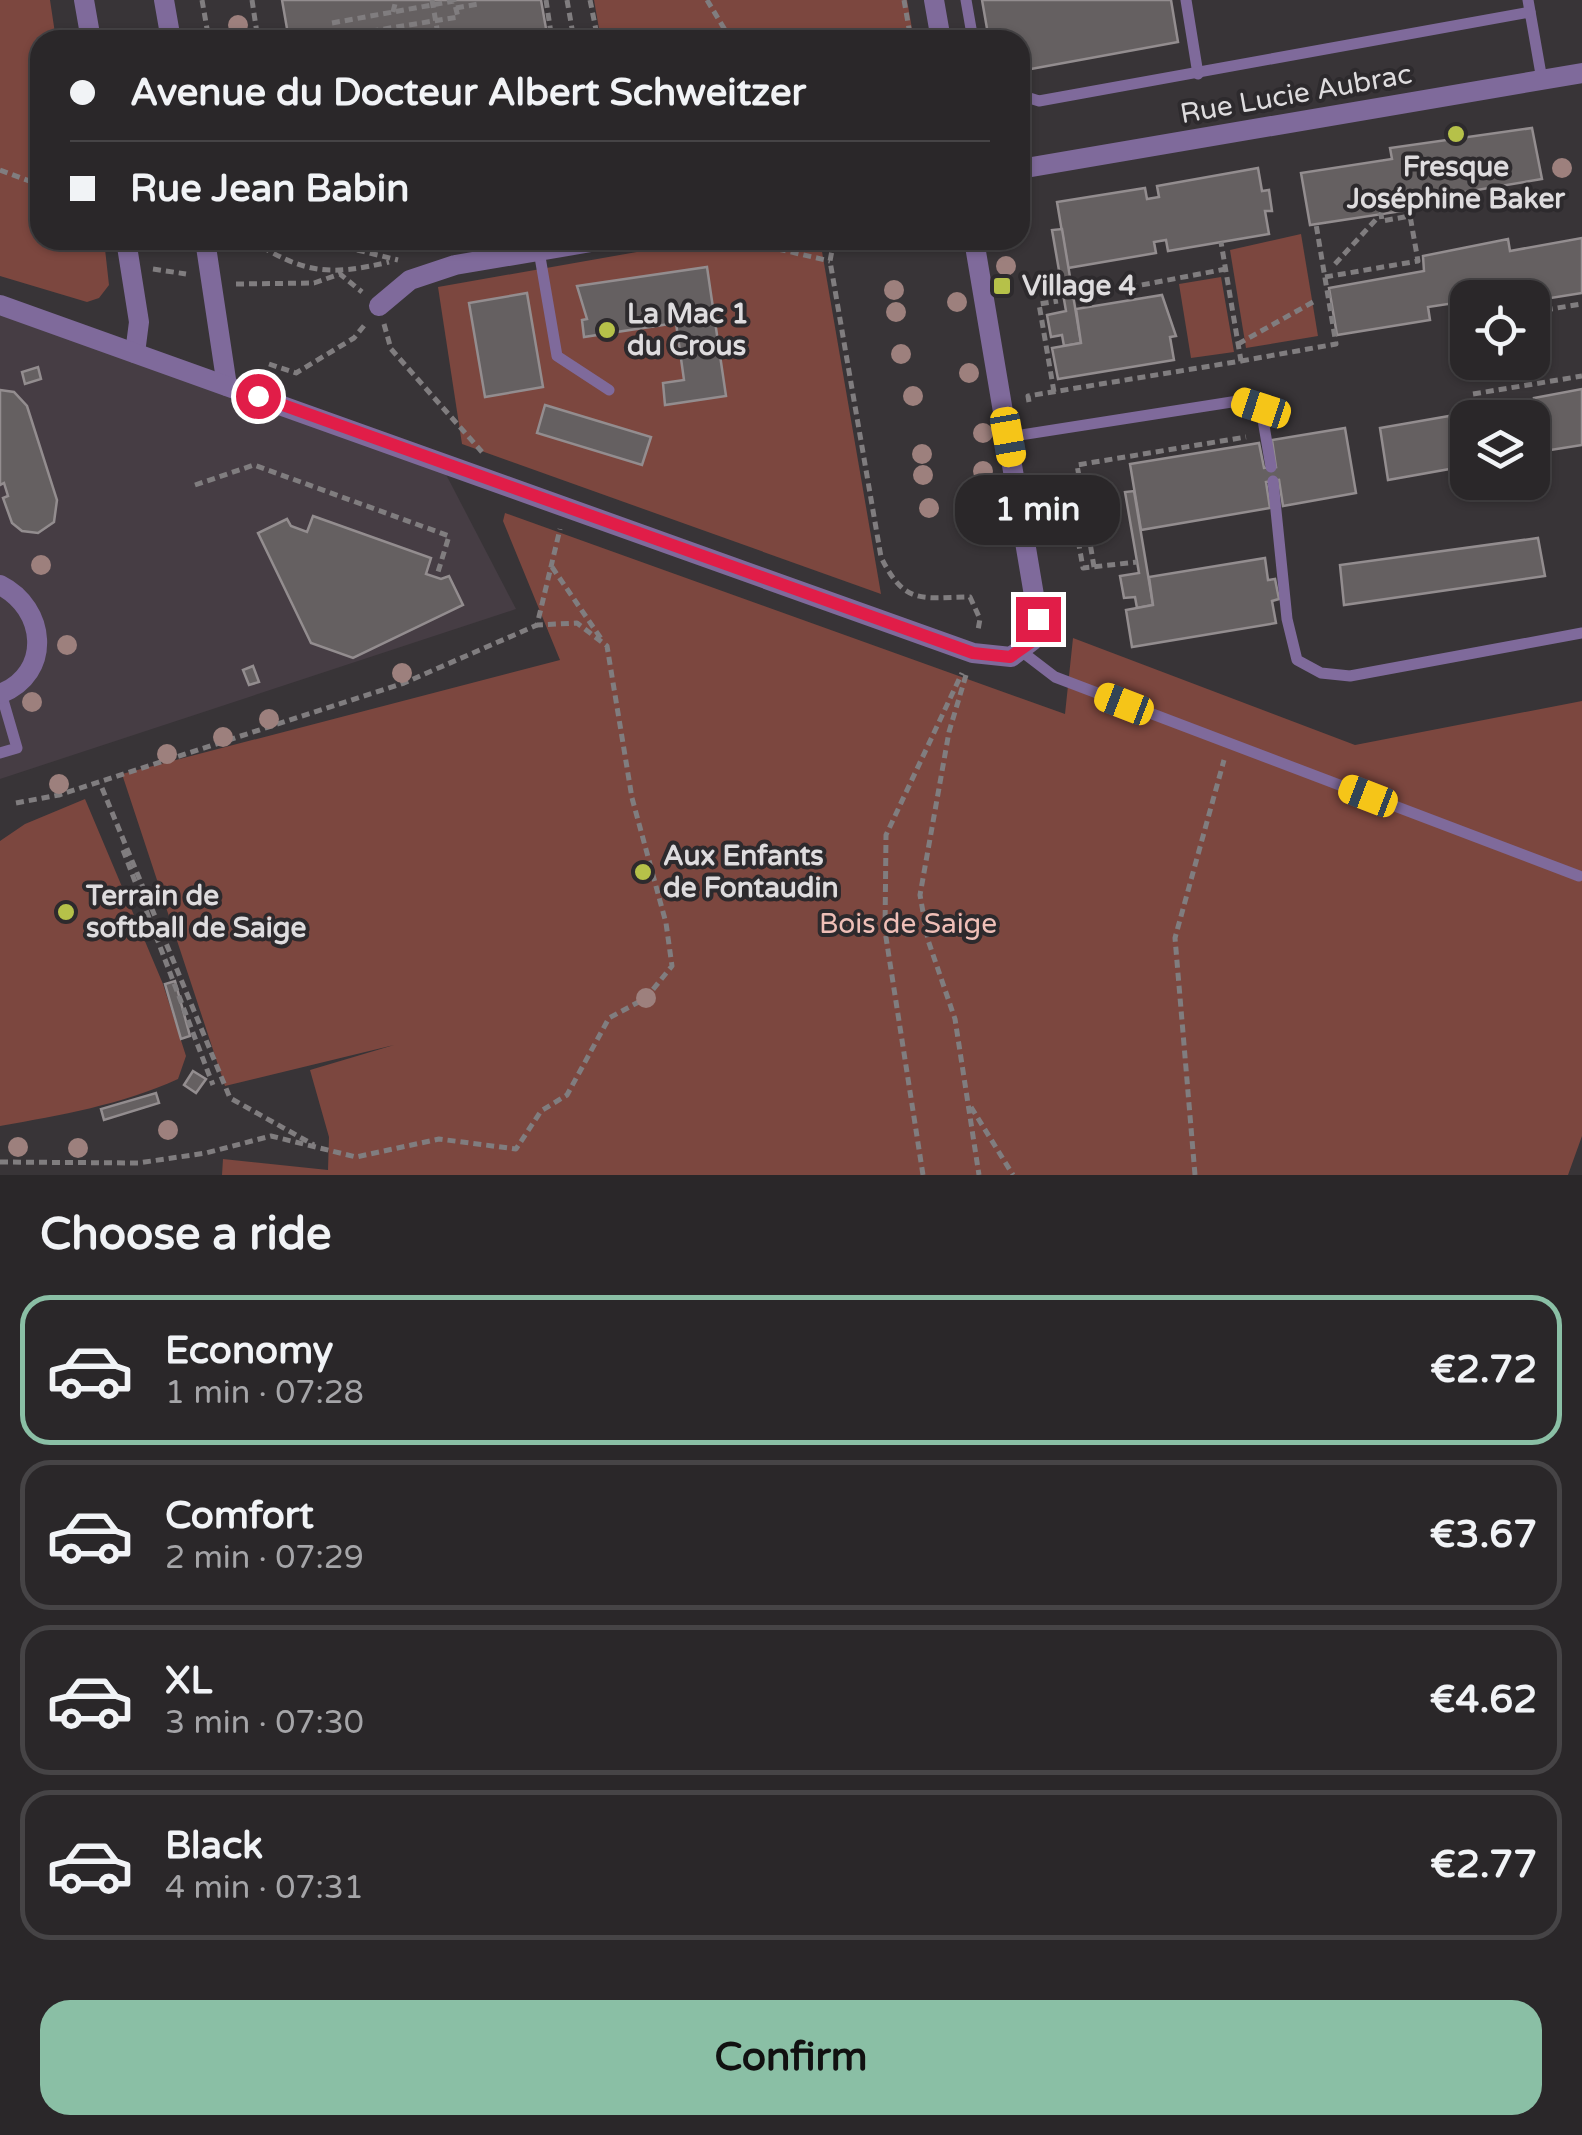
<!DOCTYPE html>
<html lang="en">
<head>
<meta charset="utf-8">
<style>
  :root { --surface:#2a2729; --page:#322f31; --text:#f1f3f6; --muted:#a5a5a8; --line:#464446; --accent:#8abfa5 }
  body { margin:0; font-family:"Varela Round",sans-serif; background:var(--page); color:var(--text); height:100vh; display:flex; flex-direction:column; font-size:38px; white-space:nowrap }
  * { box-sizing:border-box; margin:0 }
  p { font-size:32px; color:var(--muted) }
  .icon { flex:none; width:55px; height:55px; fill:none; stroke:currentColor; stroke-width:2; stroke-linecap:round; stroke-linejoin:round }
  .map { position:relative; height:1175px; overflow:hidden }
  .drawer { display:flex; flex-direction:column; background:var(--surface); flex:1 }
  .drawer>* { flex:none }
  .guide { position:absolute; left:30px; top:30px; width:1000px; height:220px; border-radius:30px; box-shadow:0 2px 8px #0004,0 0 0 2px var(--line); display:grid; align-content:center; height:220px; padding:0 40px; background:var(--surface) }
  .buttons { position:absolute; left:1450px; top:280px; display:grid; gap:20px }
  .buttons a { display:grid; place-items:center; width:100px; height:100px; border-radius:20px; background:var(--surface); box-shadow:0 2px 8px #0004,0 0 0 2px var(--line); font-size:50px }
  .end { position:absolute; width:45px; height:45px; margin:-22px; border:12px solid #e11d48; background:#fff; box-shadow:0 0 0 5px #fff }
  .from { border-radius:50% }
  .bubble { position:absolute; height:70px; border-radius:30px; background:var(--surface); box-shadow:0 2px 8px #0004,0 0 0 2px var(--line); font-size:32px; font-weight:700; line-height:70px; text-align:center }
  .car { position:absolute; width:30px; height:60px; margin:-30px -15px; border-radius:12px; box-shadow:0 0 8px 2px #0007; background:linear-gradient(#f5c518 24%,#345 0 40%,#f5c518 0 76%,#345 0 86%,#f5c518 0) }
  .guide b { display:flex; align-items:center; gap:35px; height:95px; font-size:38px }
  .guide b+b { border-top:2px solid var(--line) }
  .guide i { width:25px; height:25px; background:var(--text) }
  ul { padding:0; list-style:none }
  li { display:flex; align-items:center; gap:30px; height:150px; margin:0 20px 15px; padding:0 20px; border:5px solid var(--line); border-radius:30px }
  li div { flex:1 }
  li b { display:block; font-size:38px }
  li em { font-style:normal; font-weight:700 }
  li.on { border-color:var(--accent) }
  li>.icon { width:90px; height:90px; stroke-width:1.5 }
  h2 { padding:0 40px; font-size:45px; line-height:120px }
  .primary-button { display:flex; gap:20px; margin-top:auto; padding:20px 40px }
  .primary-button a { flex:1; height:115px; border-radius:30px; background:var(--accent); color:#111; font-size:40px; font-weight:700; line-height:115px; text-align:center }
  .map>svg:first-child { display:block }
</style>
</head>
<body>
<div class="map">
<svg width="1582" height="1175" viewBox="0 0 1582 1175">
  <rect width="100%" height="100%" fill="#383437"/>
  <!-- built -->
  <polygon fill="#463d44" points="0,305 439,461 516,609 0,779"/>
  <!-- green -->
  <g fill="#7c473f">
    <polygon points="0,0 50,0 56,40 40,40 40,240 104,240 109,285 99,298 87,302 0,276"/>
    <polygon points="594,0 907,0 914,40 601,40"/>
    <polygon points="1301,234 1318,336 1246,348 1230,250"/>
    <polygon points="705,240 820,240 881,594 462,444 438,287"/>
    <polygon points="1221,277 1234,352 1191,358 1179,284"/>
    <polygon points="505,513 1065,714 1073,638 1355,745 1582,701 1582,1136 1568,1175 222,1175 223,1159 328,1170 329,1137 310,1070 394,1045 225,1086 122,774 560,660 503,521"/>
    <path d="M85 799 163 984 186 1056 178 1079C121 1105 61 1115 0 1126V841L25 824Z"/>
  </g>
  <!-- building -->
  <g fill="#656061" stroke="#938d8f" stroke-width="2.5">
    <polygon points="282,0 541,0 548,40 289,40"/>
    <polygon points="982,0 1171,0 1178,42 1020,71 1020,40 989,40"/>
    <polygon points="1532,128 1542,179 1411,201 1409,210 1310,225 1301,173 1392,159 1390,148"/>
    <polygon points="1258,168 1262,191 1269,190 1272,211 1265,211 1269,234 1168,251 1166,240 1154,242 1156,253 1068,268 1057,202 1145,188 1147,199 1159,197 1157,186"/>
    <polygon points="1062,229 1081,343 1064,346 1062,335 1051,337 1047,315 1066,311 1052,230"/>
    <polygon points="1582,238 1582,293 1532,301 1516,294 1468,298 1468,301 1428,307 1430,320 1337,335 1329,288 1424,271 1423,256 1508,239 1510,251"/>
    <polygon points="707,267 726,396 665,405 663,383 684,380 676,323 584,337 582,320 587,319 577,286"/>
    <polygon points="527,293 543,387 485,397 469,303"/>
    <polygon points="1162,295 1176,336 1170,337 1174,360 1058,379 1052,348 1081,343 1076,309"/>
    <polygon points="38,367 41,379 25,384 22,372"/>
    <polygon points="1582,389 1582,445 1544,451 1547,464 1532,466 1532,418 1509,418 1536,412 1534,398"/>
    <polygon points="0,390 14,392 27,406 57,500 54,522 38,533 22,531 12,523 3,498 8,496 4,483 0,485"/>
    <polygon points="545,405 651,437 642,465 537,433"/>
    <polygon points="1449,416 1450,428 1468,425 1468,477 1463,478 1461,467 1388,480 1380,428"/>
    <polygon points="1345,428 1356,493 1283,506 1279,480 1266,482 1270,508 1141,530 1130,464 1259,443 1264,468 1276,467 1272,440"/>
    <polygon points="1134,491 1153,605 1137,608 1135,597 1124,598 1120,576 1139,573 1125,492"/>
    <polygon points="313,516 431,558 426,574 441,579 449,576 463,605 353,658 311,643 258,533 287,519 291,526 307,532"/>
    <polygon points="1538,538 1545,576 1344,605 1340,565"/>
    <polygon points="1265,558 1268,580 1275,579 1279,599 1272,601 1276,623 1132,647 1126,610 1153,605 1149,577"/>
    <polygon points="253,666 259,682 249,685 243,670"/>
    <polygon points="175,981 190,1036 181,1039 165,984"/>
    <polygon points="193,1071 206,1079 196,1093 184,1085"/>
    <polygon points="156,1093 159,1103 104,1120 101,1109"/>
  </g>
  <g fill="none" stroke-linecap="round" stroke-linejoin="round">
    <!-- path -->
    <g stroke="#807d7f" stroke-width="5" stroke-dasharray="8 5" stroke-linecap="butt">
      <polyline points="202,0 209,40"/>
      <polyline points="252,0 258,40"/>
      <polyline points="432,0 439,40"/>
      <polyline points="546,0 552,40"/>
      <polyline points="567,0 574,40"/>
      <polyline points="590,0 598,40"/>
      <polyline points="707,0 731,40"/>
      <polyline points="904,0 911,40"/>
      <polyline points="456,8 478,4"/>
      <polyline points="393,12 396,0"/>
      <polyline points="332,23 454,1 458,17 335,37"/>
      <polyline points="233,40 287,31"/>
      <polyline points="0,170 40,185"/>
      <path d="M251 240C304 274 330 276 389 262"/>
      <polyline points="293,240 341,246 398,260"/>
      <path d="M834 240 830 261 881 557C905 607 924 597 970 597L980 619 978 630"/>
      <polyline points="344,245 370,240"/>
      <polyline points="700,248 778,249 830,261"/>
      <polyline points="1335,264 1381,214 1382,221 1410,216"/>
      <polyline points="153,269 186,274"/>
      <polyline points="1325,277 1418,261 1409,210"/>
      <polyline points="236,284 314,283 340,274 362,292"/>
      <polyline points="1078,297 1226,269"/>
      <polyline points="1532,312 1582,304"/>
      <polyline points="1463,323 1468,323"/>
      <polyline points="384,324 391,349 482,452"/>
      <polyline points="1238,344 1313,302"/>
      <polyline points="1241,361 1336,344 1316,224"/>
      <polyline points="269,364 296,373 354,338 367,322"/>
      <polyline points="1054,392 1039,304 1058,301"/>
      <polyline points="1473,394 1582,376"/>
      <polyline points="1029,402 1028,396 1241,361 1221,242"/>
      <polyline points="1079,476 1077,465 1246,437"/>
      <polyline points="195,485 254,465 449,536 438,572"/>
      <polyline points="552,567 602,640"/>
      <polyline points="1094,567 1079,476 1067,477 1083,568 1137,562"/>
      <polyline points="966,675 949,732 920,895 928,940 955,1019 979,1175"/>
      <polyline points="102,788 230,1098 314,1145"/>
      <polyline points="16,803 59,795 404,683 537,625"/>
      <polyline points="123,850 213,1085"/>
      <polyline points="971,1107 1013,1175"/>
      <polyline points="0,1162 138,1163 206,1153 271,1136 356,1157 439,1139 516,1149 541,1111 567,1095 609,1018 646,998 672,966 666,923 632,798 607,646 577,623 537,625 560,529"/>
      <polyline points="923,1175 885,931 886,835 962,673"/>
      <polyline points="1195,1175 1175,938 1224,760"/>
    </g>
    <!-- service -->
    <g stroke="#7f6a9b" stroke-width="11">
      <polyline points="966,0 973,40"/>
      <polyline points="1186,0 1198,74"/>
      <polyline points="1528,0 1542,80"/>
      <polyline points="1020,95 1039,101 1530,12"/>
      <polyline points="539,251 557,356 609,390"/>
      <polyline points="1008,437 1238,401 1261,408 1271,467"/>
      <polyline points="1273,481 1287,619 1297,660 1321,673 1350,676 1582,633"/>
      <polyline points="1021,651 1055,677 1579,876"/>
      <polyline points="0,753 17,748 1,693"/>
    </g>
    <!-- minor -->
    <g stroke="#7f6a9b" stroke-width="20">
      <polyline points="84,0 91,40"/>
      <polyline points="164,0 171,40"/>
      <polyline points="1020,169 1582,73"/>
      <polyline points="126,240 139,322 135,353"/>
      <polyline points="205,240 227,386"/>
      <polyline points="379,306 410,280 455,265 603,240"/>
      <path d="M0 585C46 608 53 673 0 694"/>
    </g>
    <!-- tertiary -->
    <g stroke="#7f6a9b" stroke-width="20">
      <polyline points="934,0 941,40"/>
      <polyline points="0,305 973,653 1011,657 1033,640 1038,619 974,240"/>
    </g>
  </g>
  <!-- trees -->
  <g fill="#9d807d">
    <circle cx="238" cy="25" r="10"/>
    <circle cx="1562" cy="168" r="10"/>
    <circle cx="1006" cy="266" r="10"/>
    <circle cx="894" cy="290" r="10"/>
    <circle cx="957" cy="302" r="10"/>
    <circle cx="896" cy="312" r="10"/>
    <circle cx="901" cy="354" r="10"/>
    <circle cx="969" cy="373" r="10"/>
    <circle cx="913" cy="396" r="10"/>
    <circle cx="983" cy="433" r="10"/>
    <circle cx="922" cy="454" r="10"/>
    <circle cx="983" cy="471" r="10"/>
    <circle cx="923" cy="475" r="10"/>
    <circle cx="929" cy="508" r="10"/>
    <circle cx="41" cy="565" r="10"/>
    <circle cx="67" cy="645" r="10"/>
    <circle cx="402" cy="673" r="10"/>
    <circle cx="32" cy="702" r="10"/>
    <circle cx="269" cy="719" r="10"/>
    <circle cx="223" cy="737" r="10"/>
    <circle cx="167" cy="754" r="10"/>
    <circle cx="59" cy="784" r="10"/>
    <circle cx="646" cy="998" r="10"/>
    <circle cx="168" cy="1130" r="10"/>
    <circle cx="18" cy="1147" r="10"/>
    <circle cx="78" cy="1148" r="10"/>
  </g>
  <g fill="none" stroke-linecap="round" stroke-linejoin="round">
    <!-- route -->
    <polyline stroke="#e11d48" stroke-width="12" points="258,396 973,653 1010,657 1034,640 1038,619"/>
  </g>
  <!-- markers -->
  <g fill="#b6c149" stroke="#2d2a2d" stroke-width="4">
    <circle cx="1456" cy="134" r="10"/>
    <rect x="992" y="276" width="20" height="20" rx="5"/>
    <circle cx="607" cy="330" r="10"/>
    <circle cx="643" cy="872" r="10"/>
    <circle cx="66" cy="912" r="10"/>
  </g>
  <g text-anchor="middle" dominant-baseline="central" stroke-width="8" stroke-linejoin="round" paint-order="stroke">
    <!-- street labels -->
    <g font-size="28" fill="#dedcde" stroke="#2d2a2d">
      <text transform="translate(1296 94) rotate(-10)">Rue Lucie Aubrac</text>
    </g>
    <!-- poi labels -->
    <g font-size="28" font-weight="bold" fill="#dedcde" stroke="#2d2a2d" text-anchor="start">
      <text x="1456" y="167" text-anchor="middle">Fresque<tspan x="1456" dy="32">Joséphine Baker</tspan></text>
      <text x="1022" y="286">Village 4</text>
      <text x="627" y="314">La Mac 1<tspan x="627" dy="32">du Crous</tspan></text>
      <text x="663" y="856">Aux Enfants<tspan x="663" dy="32">de Fontaudin</tspan></text>
      <text x="86" y="896">Terrain de<tspan x="86" dy="32">softball de Saige</tspan></text>
    </g>
    <!-- park labels -->
    <g font-size="28" fill="#efbfb7" stroke="#2d2a2d">
      <text x="908" y="924">Bois de Saige</text>
    </g>
  </g>
</svg>
<div class="buttons">
<a><svg class="icon" aria-label="locate" viewBox="0 0 24 24"><circle cx="12" cy="12" r="6"/><path d="M12 2v4M12 18v4M2 12h4M18 12h4"/></svg></a>
<a><svg class="icon" aria-label="layers" viewBox="0 0 24 24"><path d="M12 4l9 5-9 5-9-5zM3 14l9 5 9-5"/></svg></a>
</div>
<i class="end from" style="left:258px;top:396px"></i>
<i class="end" style="left:1038px;top:619px"></i>
<div class="bubble" style="left:955px;top:475px;width:165px">1 min</div>
<i class="car" style="left:1261px;top:408px;rotate:288deg"></i>
<i class="car" style="left:1008px;top:437px;rotate:170deg"></i>
<i class="car" style="left:1124px;top:704px;rotate:291deg"></i>
<i class="car" style="left:1368px;top:796px;rotate:291deg"></i>
<div class="guide">
<b><i class="from"></i>Avenue du Docteur Albert Schweitzer</b>
<b><i></i>Rue Jean Babin</b>
</div>
</div>
<section class="drawer">
<h2>Choose a ride</h2>
<ul>
<li class="on"><svg class="icon" aria-label="car" viewBox="0 0 24 24"><path d="M5 17H2v-5l4-1 3-4h7l3 4 3 1v5h-3M9 17h6M6 11h13"/><circle cx="7" cy="17" r="2"/><circle cx="17" cy="17" r="2"/></svg><div><b>Economy</b><p>1 min · 07:28</p></div><em>€2.72</em></li>
<li><svg class="icon" aria-label="car" viewBox="0 0 24 24"><path d="M5 17H2v-5l4-1 3-4h7l3 4 3 1v5h-3M9 17h6M6 11h13"/><circle cx="7" cy="17" r="2"/><circle cx="17" cy="17" r="2"/></svg><div><b>Comfort</b><p>2 min · 07:29</p></div><em>€3.67</em></li>
<li><svg class="icon" aria-label="car" viewBox="0 0 24 24"><path d="M5 17H2v-5l4-1 3-4h7l3 4 3 1v5h-3M9 17h6M6 11h13"/><circle cx="7" cy="17" r="2"/><circle cx="17" cy="17" r="2"/></svg><div><b>XL</b><p>3 min · 07:30</p></div><em>€4.62</em></li>
<li><svg class="icon" aria-label="car" viewBox="0 0 24 24"><path d="M5 17H2v-5l4-1 3-4h7l3 4 3 1v5h-3M9 17h6M6 11h13"/><circle cx="7" cy="17" r="2"/><circle cx="17" cy="17" r="2"/></svg><div><b>Black</b><p>4 min · 07:31</p></div><em>€2.77</em></li>
</ul>
<div class="primary-button"><a>Confirm</a></div>
</section>
</body>
</html>
